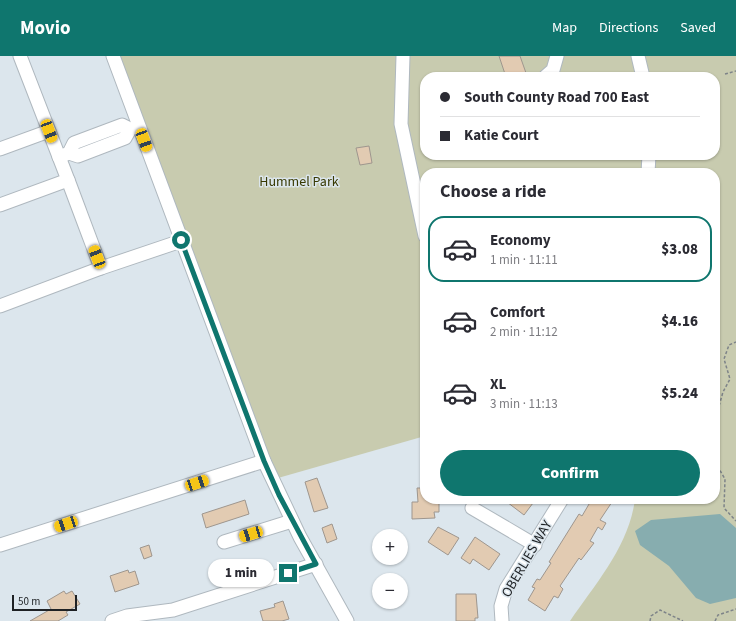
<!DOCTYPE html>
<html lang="en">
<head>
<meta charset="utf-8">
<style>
  :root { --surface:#fff; --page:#f7f7f7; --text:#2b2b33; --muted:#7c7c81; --line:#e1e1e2; --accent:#0f766e }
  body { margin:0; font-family:"Source Sans 3",sans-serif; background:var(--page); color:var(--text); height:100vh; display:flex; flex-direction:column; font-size:15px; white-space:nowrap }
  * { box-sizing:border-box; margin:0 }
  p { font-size:13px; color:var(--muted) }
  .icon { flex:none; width:22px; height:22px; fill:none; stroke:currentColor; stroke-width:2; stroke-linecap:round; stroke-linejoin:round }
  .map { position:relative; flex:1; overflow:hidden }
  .drawer { position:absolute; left:420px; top:112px; width:300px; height:336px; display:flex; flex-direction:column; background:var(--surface); border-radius:16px; box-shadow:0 1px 3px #0004 }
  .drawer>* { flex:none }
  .top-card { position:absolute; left:420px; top:16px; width:300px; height:88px; border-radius:16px; box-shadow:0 1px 3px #0004; display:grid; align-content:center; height:88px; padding:0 20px; background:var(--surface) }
  .tools { position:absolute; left:372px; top:473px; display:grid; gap:8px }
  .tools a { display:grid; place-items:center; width:36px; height:36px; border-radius:50%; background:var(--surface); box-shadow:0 1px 3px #0004; font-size:20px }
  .scale { position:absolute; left:12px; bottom:10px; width:65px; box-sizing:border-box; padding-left:4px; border:2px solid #1e2124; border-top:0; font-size:11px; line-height:14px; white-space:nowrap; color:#1e2124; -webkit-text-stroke:3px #dce6ed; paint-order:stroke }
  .end { position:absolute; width:18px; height:18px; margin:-9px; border:5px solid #0f766e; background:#fff; box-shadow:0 0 0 2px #fff }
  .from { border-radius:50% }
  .bubble { position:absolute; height:28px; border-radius:14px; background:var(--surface); box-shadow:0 1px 3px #0004; font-size:13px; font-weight:800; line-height:28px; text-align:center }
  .car { position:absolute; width:12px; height:24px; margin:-12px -6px; border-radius:5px; box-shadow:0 0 3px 1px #0007; background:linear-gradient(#f5c518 24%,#345 0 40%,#f5c518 0 76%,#345 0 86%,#f5c518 0) }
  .top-card b { display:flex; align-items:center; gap:14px; height:38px; font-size:15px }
  .top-card b+b { border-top:1px solid var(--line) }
  .top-card i { width:10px; height:10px; background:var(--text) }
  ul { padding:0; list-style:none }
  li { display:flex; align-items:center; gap:12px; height:66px; margin:0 8px 6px; padding:0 12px; border:2px solid transparent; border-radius:16px }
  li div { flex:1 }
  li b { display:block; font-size:15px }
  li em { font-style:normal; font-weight:800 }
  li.selected { border-color:var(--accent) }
  li>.icon { width:36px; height:36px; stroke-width:1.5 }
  h2 { padding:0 20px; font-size:18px; line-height:48px }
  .action { display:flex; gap:8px; margin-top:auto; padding:8px 20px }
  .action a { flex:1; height:46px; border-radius:24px; background:var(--accent); color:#fff; font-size:16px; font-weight:800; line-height:46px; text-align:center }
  header { display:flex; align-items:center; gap:24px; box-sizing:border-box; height:56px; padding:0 20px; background:var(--accent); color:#fff }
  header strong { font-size:19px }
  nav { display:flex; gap:22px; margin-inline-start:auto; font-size:14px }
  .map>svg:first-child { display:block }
</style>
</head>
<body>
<header>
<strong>Movio</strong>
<nav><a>Map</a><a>Directions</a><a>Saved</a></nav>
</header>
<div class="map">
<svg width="736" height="565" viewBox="0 0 736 565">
  <rect width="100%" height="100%" fill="#dce6ed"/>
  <!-- green -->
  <path fill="#c8cbaf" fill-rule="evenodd" d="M114 0H736V565H570C596 527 629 490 635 443H715V117H425V380L278 422ZM425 21H715V99H425Z"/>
  <!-- water -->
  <polygon fill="#87adaf" points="720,458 736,472 736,542 710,548 696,542 669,510 640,489 635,475 651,464"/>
  <!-- building -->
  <g fill="#e2cbb2" stroke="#9e968e">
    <polygon points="499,0 520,0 526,17 514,21 506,21"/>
    <polygon points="369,90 372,107 360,109 356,92"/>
    <polygon points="317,422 328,452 314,456 305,426"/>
    <polygon points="417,432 425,432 425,443 439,443 439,456 434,456 435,462 412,463 412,446 418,446"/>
    <polygon points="503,443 536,443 524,459"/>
    <polygon points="592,443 614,443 600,464 606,467 602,474 598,471 590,485 594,487 581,504 579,502 560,530 563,533 558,542 554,540 545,555 528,544 535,532 532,531 537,523 540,524 551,507 549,506 579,458 582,460"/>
    <polygon points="245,444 249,458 206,472 202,458"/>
    <polygon points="332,468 337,483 327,487 322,472"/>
    <polygon points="438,471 459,482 448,499 428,486"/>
    <polygon points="475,481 500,498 489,514 473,503 470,508 461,502"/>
    <polygon points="149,489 152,500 144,503 140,492"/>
    <polygon points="128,514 129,517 135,515 139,528 115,536 110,520"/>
    <polygon points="64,535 66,538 72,535 80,548 66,556 68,559 58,565 30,565 51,553 47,545"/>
    <polygon points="456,538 476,538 478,562 475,562 475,565 456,565"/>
    <polygon points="283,545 289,563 282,565 263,565 260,555 275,551 274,548"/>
  </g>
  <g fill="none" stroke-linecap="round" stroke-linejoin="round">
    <!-- minor casing -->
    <g stroke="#afb8bf" stroke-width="15">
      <g id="minor">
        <polyline points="113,0 264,405 300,481 347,565"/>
        <polyline points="403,0 401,68 425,180"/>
        <polyline points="638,0 643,21"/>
        <polyline points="545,21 553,14 557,0"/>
        <polyline points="0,93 49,75"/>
        <polyline points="59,101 69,97 74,87 122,69 130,73 125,82 78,100 69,97"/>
        <polyline points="648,117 649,99"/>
        <polyline points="68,124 101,212"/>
        <polyline points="0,149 68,124 20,0"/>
        <polyline points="0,250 101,212 181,185"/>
        <polyline points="472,452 535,489"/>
        <polyline points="224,486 292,465"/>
        <polyline points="0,489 264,405"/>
        <polyline points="112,565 127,560 173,554 316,508"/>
        <polyline points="502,565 501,550 506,533 562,443"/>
      </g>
    </g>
    <!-- path -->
    <g stroke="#7d8388" stroke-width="1.5" stroke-dasharray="3 2" stroke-linecap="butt">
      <polyline points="725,18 736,15"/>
      <polyline points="715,364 723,336 730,323 724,303 729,289 736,286"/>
      <polyline points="715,406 725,423 724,452 736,465"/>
      <polyline points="650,565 651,560 660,554 683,565"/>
      <polyline points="715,565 718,559 736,553"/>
    </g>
    <!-- minor -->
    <use href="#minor" stroke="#fff" stroke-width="13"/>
  </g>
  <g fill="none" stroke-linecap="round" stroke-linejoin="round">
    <!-- route -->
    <polyline stroke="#0f766e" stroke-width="5" points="181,184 264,405 279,439 316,508 288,517"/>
  </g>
  <g text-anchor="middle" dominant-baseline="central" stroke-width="3" stroke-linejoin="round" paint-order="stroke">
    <!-- park labels -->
    <g font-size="14" fill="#383902" stroke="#dce6ed">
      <text x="299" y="126">Hummel Park</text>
    </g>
    <!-- street labels -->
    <g font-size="14" fill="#1e2124" stroke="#dce6ed">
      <text transform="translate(527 503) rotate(-60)">OBERLIES WAY</text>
    </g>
  </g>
</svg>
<div class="tools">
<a>+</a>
<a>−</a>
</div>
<div class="scale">50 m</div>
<i class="end from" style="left:181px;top:184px"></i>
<i class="end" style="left:288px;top:517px"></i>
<div class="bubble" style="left:208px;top:503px;width:66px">1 min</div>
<i class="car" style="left:49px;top:75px;rotate:159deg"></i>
<i class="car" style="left:144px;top:84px;rotate:160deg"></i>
<i class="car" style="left:97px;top:201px;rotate:339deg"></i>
<i class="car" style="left:197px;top:427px;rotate:72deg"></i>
<i class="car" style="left:66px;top:468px;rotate:252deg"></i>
<i class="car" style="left:251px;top:478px;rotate:253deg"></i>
<div class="top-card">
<b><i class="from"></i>South County Road 700 East</b>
<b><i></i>Katie Court</b>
</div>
<section class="drawer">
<h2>Choose a ride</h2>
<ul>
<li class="selected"><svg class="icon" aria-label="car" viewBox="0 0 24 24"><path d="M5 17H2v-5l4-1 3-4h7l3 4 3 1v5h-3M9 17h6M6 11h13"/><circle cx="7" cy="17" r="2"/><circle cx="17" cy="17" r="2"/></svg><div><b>Economy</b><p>1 min · 11:11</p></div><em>$3.08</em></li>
<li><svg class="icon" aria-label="car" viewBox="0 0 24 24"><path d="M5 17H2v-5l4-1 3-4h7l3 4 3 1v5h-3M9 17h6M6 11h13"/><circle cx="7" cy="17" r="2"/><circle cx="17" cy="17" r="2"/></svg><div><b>Comfort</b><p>2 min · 11:12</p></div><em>$4.16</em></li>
<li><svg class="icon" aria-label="car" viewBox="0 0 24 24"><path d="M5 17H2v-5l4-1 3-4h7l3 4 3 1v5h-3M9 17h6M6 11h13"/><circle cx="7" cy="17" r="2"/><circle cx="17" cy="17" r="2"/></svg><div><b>XL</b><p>3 min · 11:13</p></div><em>$5.24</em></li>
</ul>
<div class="action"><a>Confirm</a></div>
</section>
</div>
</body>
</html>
